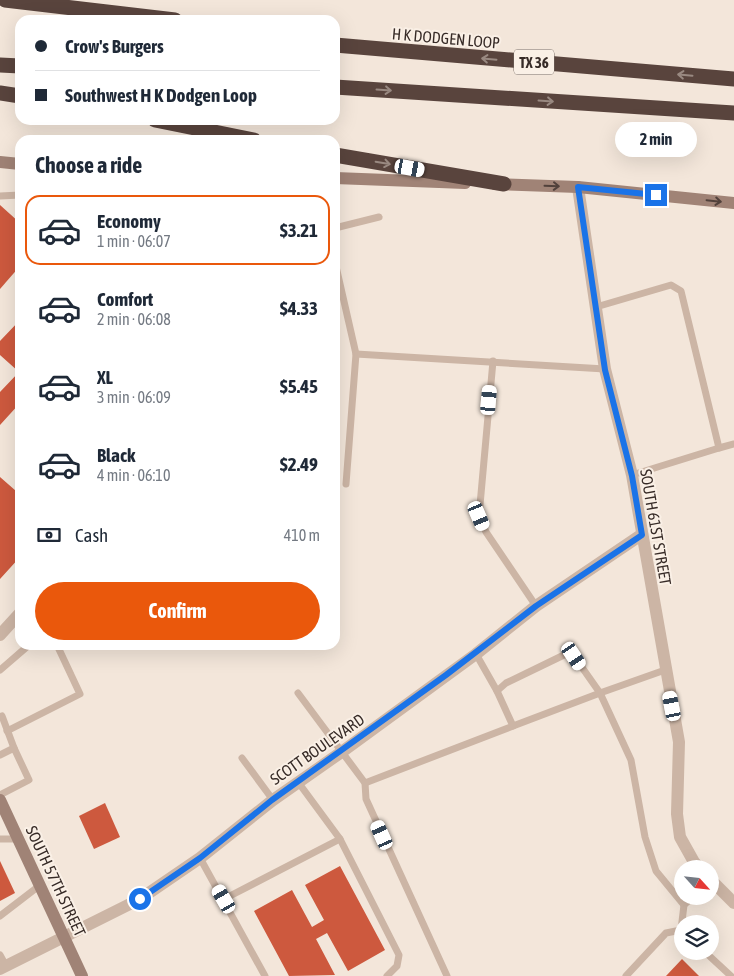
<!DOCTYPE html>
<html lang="en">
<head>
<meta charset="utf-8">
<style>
  :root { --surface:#fff; --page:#f6f6f7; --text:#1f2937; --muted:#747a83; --line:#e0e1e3; --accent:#ea580c }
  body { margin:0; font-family:"Asap Condensed",sans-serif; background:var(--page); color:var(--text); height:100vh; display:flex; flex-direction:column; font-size:19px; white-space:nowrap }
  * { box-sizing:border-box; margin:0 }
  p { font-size:16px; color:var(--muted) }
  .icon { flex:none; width:28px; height:28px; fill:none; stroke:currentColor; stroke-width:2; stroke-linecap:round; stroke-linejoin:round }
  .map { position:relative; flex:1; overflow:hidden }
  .drawer { position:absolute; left:15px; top:135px; width:325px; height:515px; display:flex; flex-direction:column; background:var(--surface); border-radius:15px; box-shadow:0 5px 20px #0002 }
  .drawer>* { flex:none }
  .guide { position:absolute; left:15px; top:15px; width:325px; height:110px; border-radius:15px; box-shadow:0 5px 20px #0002; display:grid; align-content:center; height:110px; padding:0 20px; background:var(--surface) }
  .needle { width:32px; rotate:117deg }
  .fabs { position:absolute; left:674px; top:860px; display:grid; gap:10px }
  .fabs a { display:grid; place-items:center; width:45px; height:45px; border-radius:50%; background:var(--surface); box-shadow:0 5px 20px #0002; font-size:25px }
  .end { position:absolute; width:22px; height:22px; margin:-11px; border:6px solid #1a73e8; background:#fff; box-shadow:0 0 0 2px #fff }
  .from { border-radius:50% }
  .bubble { position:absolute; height:35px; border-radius:18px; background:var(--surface); box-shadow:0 5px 20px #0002; font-size:16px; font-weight:700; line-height:35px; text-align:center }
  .car { position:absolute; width:15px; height:30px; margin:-15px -8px; border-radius:6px; box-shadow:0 0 4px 1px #0007; background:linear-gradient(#fff 24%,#345 0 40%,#fff 0 76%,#345 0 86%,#fff 0) }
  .guide b { display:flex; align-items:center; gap:18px; height:48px; font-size:19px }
  .guide b+b { border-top:1px solid var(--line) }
  .guide i { width:12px; height:12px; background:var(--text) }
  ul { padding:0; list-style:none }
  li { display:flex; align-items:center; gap:15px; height:70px; margin:0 10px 8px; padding:0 10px; border:2px solid transparent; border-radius:15px }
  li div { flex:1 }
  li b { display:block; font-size:19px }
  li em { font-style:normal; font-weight:700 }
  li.current { border-color:var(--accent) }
  li>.icon { width:45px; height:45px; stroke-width:1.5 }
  h2 { padding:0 20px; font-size:22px; line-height:60px }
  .pay { display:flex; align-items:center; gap:12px; height:55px; padding:0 20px; font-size:19px }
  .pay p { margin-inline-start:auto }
  .cta { display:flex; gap:10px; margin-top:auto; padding:10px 20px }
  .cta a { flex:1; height:58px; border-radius:30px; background:var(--accent); color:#fff; font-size:20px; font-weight:700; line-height:58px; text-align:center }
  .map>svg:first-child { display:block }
</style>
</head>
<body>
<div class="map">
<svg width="734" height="976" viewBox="0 0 734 976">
  <rect width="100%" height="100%" fill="#f3e6da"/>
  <!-- building -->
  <g fill="#cd593e">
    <polygon points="0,205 20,223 20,266 0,289"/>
    <polygon points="20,320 20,403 0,425 0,392 19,372 0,355 0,341"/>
    <polygon points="0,477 16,491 20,487 20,557 0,579"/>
    <polygon points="105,803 120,837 94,849 79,816"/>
    <polygon points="0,861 15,893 0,901"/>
    <polygon points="340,866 385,950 348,971 327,933 316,939 335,975 289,976 254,911 292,890 312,927 324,920 305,885"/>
    <polygon points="682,959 699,976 666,976"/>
  </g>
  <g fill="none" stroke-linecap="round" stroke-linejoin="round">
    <!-- lane -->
    <g stroke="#ccb5a5" stroke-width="7">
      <polyline points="0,196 20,195"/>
      <polyline points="335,228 379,217"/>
      <polyline points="335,262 356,354"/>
      <polyline points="596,307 671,285 681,291 719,448 632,475"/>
      <polyline points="493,361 479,516 486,532 536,606"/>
      <polyline points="719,448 734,444"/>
      <polyline points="346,484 356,354 605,369"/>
      <polyline points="476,654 497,691 506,683 566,654 574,656 600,693 665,670"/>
      <polyline points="0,670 29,645"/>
      <polyline points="298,693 365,783 366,799 447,976"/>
      <polyline points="0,717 2,716 14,748"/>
      <polyline points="513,726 600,693 631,760 645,837 656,871 684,905"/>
      <polyline points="7,731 80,694 57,645"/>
      <polyline points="0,755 14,748 29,780 0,795"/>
      <polyline points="242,758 273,800"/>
      <polyline points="298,782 340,839 399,955 397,966 387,976"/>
      <polyline points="365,783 513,726 497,691"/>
      <polyline points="0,839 18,839"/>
      <polyline points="200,858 265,976"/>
      <polyline points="224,899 340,839"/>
      <polyline points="0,916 39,886"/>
      <polyline points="682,932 681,930 684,905 694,896"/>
      <polyline points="704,951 731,976"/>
      <polyline points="0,955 6,966"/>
      <polyline points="626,976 666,933 681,930"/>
    </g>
    <!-- street -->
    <g stroke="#ccb5a5" stroke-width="12">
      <polyline points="578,187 605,369 632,475 679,742 677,814 680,837 694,862 700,869"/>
      <polyline points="0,635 20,613"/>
      <polyline points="710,879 734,903"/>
      <polyline points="0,969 140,899 200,858 273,800 343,751 476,654 536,606 641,535"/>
    </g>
    <!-- secondary -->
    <g stroke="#a08376" stroke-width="12">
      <polyline points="0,162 20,164"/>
      <polyline points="335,178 465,183"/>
      <polyline points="495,184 578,187 734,203"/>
      <polyline points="0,800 82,976"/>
    </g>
    <!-- highway -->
    <g stroke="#59443d" stroke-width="15">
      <polyline points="5,0 175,20"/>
      <polyline points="335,45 734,79"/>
      <polyline points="0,65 20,66"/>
      <polyline points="335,87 734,113"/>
      <polyline points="0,93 20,96"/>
      <polyline points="155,120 254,140"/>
      <polyline points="335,155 504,184"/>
    </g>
  </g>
  <!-- one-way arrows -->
  <defs><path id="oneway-shaft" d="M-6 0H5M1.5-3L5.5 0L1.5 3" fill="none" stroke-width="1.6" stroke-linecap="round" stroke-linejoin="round" transform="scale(1.25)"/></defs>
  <g stroke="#998981">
    <use href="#oneway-shaft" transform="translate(489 59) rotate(-175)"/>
    <use href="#oneway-shaft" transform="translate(685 75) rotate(-175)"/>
    <use href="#oneway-shaft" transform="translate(384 90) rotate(4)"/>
    <use href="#oneway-shaft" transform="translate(546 101) rotate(4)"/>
    <use href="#oneway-shaft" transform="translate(383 163) rotate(10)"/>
  </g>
  <g stroke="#51413b">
    <use href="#oneway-shaft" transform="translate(552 186) rotate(2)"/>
    <use href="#oneway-shaft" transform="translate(714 201) rotate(6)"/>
  </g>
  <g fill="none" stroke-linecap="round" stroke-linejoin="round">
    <!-- route -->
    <polyline stroke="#1a73e8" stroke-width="6" points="140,899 200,858 272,800 446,675 536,606 642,535 632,476 605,370 578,187 656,195"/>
  </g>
  <g text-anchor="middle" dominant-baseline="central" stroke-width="4" stroke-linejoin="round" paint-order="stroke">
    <!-- shield labels -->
    <rect fill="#faf0e6" stroke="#726660" stroke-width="1" x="514" y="49.5" width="40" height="25" rx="4"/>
    <g font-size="15" font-weight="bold" fill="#372b27">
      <text x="534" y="62">TX 36</text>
    </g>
    <!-- street labels -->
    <g font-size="16" fill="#372b27" stroke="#faf0e6">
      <text transform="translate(446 38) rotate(5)">H K DODGEN LOOP</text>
      <text transform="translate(656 527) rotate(80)">SOUTH 61ST STREET</text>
      <text transform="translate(317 749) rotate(-35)">SCOTT BOULEVARD</text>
      <text transform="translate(56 881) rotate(65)">SOUTH 57TH STREET</text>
    </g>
  </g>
</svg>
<div class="fabs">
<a><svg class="needle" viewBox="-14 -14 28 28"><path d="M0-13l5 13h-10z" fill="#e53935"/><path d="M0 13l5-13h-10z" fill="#747a83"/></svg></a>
<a><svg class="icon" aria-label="layers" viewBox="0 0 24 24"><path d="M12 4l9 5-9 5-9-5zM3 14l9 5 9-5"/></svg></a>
</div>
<i class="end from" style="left:140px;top:899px"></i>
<i class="end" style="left:656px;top:195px"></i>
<div class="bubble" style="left:615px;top:122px;width:82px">2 min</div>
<i class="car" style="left:410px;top:168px;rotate:100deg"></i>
<i class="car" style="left:489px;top:400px;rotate:5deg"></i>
<i class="car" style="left:479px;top:516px;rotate:157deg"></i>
<i class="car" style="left:574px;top:656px;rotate:146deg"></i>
<i class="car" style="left:672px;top:706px;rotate:349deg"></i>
<i class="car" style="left:382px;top:835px;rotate:336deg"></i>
<i class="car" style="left:224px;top:899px;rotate:330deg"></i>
<div class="guide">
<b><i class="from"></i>Crow's Burgers</b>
<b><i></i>Southwest H K Dodgen Loop</b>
</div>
<section class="drawer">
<h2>Choose a ride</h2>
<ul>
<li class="current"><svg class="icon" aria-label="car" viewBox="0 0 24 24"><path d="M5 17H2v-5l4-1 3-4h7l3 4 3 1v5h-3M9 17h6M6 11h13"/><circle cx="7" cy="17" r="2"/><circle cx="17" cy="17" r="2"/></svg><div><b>Economy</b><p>1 min · 06:07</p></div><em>$3.21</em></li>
<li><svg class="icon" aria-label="car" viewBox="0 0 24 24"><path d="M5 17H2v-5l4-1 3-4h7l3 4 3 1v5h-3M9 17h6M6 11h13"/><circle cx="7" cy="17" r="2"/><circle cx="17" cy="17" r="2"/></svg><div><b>Comfort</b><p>2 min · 06:08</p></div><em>$4.33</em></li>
<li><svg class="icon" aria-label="car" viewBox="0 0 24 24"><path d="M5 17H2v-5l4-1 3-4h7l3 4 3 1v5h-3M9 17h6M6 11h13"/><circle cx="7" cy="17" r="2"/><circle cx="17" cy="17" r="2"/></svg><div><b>XL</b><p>3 min · 06:09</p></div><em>$5.45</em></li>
<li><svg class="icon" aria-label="car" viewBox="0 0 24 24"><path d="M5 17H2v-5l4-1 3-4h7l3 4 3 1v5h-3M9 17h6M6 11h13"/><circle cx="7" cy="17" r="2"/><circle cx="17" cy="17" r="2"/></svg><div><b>Black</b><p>4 min · 06:10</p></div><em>$2.49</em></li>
</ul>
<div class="pay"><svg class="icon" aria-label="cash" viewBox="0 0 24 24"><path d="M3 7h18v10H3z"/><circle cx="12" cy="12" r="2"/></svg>Cash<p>410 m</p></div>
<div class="cta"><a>Confirm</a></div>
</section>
</div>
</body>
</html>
